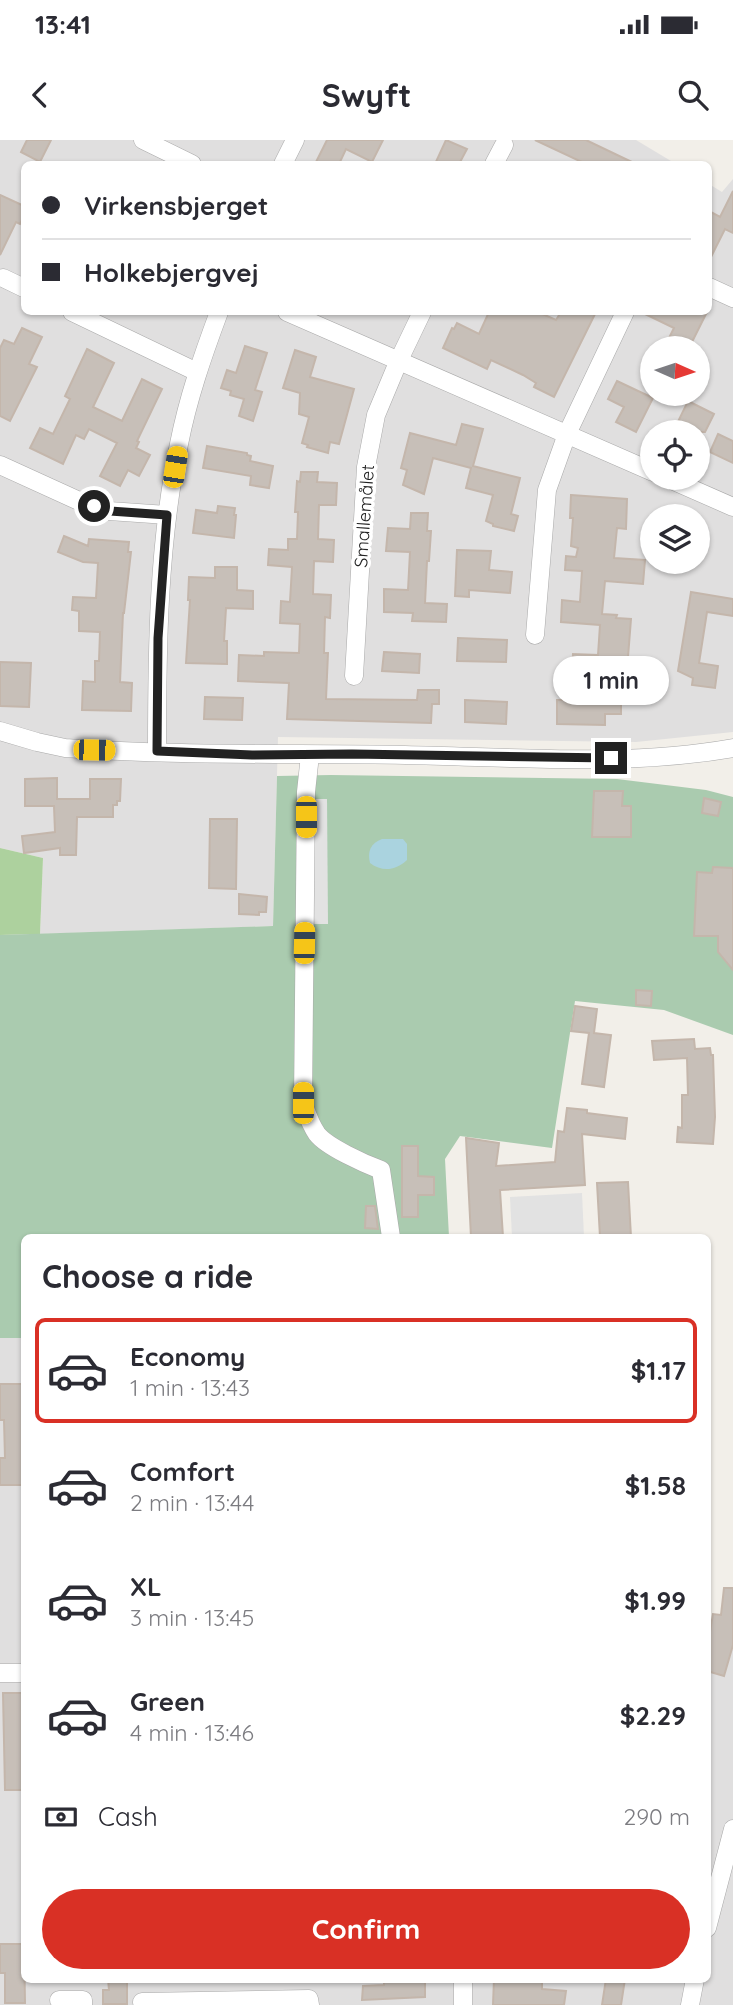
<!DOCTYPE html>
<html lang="en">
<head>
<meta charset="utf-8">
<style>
  :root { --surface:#fff; --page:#f7f7f7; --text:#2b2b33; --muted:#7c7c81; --line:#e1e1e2; --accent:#d93025 }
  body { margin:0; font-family:Quicksand,sans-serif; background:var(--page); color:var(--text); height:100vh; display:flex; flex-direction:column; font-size:26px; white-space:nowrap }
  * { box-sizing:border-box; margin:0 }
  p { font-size:23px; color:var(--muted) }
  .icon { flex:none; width:38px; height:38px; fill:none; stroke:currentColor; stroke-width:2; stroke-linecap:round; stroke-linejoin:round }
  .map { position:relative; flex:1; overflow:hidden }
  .details { position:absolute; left:21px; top:1094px; width:690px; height:749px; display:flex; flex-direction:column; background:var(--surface); border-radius:10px; box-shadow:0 2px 5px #0004 }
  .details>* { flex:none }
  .banner { position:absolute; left:21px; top:21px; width:691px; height:154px; border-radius:10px; box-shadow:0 2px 5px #0004; display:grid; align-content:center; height:154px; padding:0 21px; background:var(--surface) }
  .needle { width:46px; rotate:93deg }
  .tools { position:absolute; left:640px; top:196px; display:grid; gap:14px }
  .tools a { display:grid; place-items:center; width:70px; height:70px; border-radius:50%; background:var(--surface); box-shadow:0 2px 5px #0004; font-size:35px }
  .end { position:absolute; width:32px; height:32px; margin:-16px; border:9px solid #222; background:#fff; box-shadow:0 0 0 4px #fff }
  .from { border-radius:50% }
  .bubble { position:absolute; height:49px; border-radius:24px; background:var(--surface); box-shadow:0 2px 5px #0004; font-size:23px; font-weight:700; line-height:49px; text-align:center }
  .car { position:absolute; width:21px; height:42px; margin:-21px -10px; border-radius:9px; box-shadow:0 0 5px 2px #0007; background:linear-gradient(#f5c518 24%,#345 0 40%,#f5c518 0 76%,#345 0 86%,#f5c518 0) }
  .banner b { display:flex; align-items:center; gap:24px; height:66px; font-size:26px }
  .banner b+b { border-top:2px solid var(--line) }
  .banner i { width:18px; height:18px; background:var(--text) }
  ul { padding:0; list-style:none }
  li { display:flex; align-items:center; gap:21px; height:105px; margin:0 14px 10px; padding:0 7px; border:4px solid transparent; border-radius:10px }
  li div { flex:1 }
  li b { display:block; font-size:26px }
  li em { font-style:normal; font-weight:700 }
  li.active { border-color:var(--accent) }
  li>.icon { width:63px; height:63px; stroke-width:1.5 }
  h2 { padding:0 21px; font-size:32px; line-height:84px }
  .pay { display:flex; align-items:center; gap:18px; height:77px; padding:0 21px; font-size:26px }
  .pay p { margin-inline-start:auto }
  .primary-button { display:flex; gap:14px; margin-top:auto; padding:14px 21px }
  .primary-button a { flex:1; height:80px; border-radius:42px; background:var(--accent); color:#fff; font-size:28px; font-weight:700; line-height:80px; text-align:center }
  .status { display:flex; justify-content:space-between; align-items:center; height:49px; padding:0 35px; background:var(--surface); direction:ltr }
  .status svg { height:19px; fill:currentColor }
  header { display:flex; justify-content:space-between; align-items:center; height:91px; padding:0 21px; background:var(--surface); font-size:32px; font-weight:700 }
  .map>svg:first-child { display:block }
</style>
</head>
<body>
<div class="status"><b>13:41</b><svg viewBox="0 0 49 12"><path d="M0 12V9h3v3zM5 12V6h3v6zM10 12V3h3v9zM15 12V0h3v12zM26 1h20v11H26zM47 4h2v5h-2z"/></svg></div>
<header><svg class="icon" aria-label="back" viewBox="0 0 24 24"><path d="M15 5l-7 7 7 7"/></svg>Swyft<svg class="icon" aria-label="search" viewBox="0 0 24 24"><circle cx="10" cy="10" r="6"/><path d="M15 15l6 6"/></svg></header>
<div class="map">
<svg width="733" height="1865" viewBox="0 0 733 1865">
  <rect width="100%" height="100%" fill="#f2efe9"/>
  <!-- residential -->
  <g fill="#e0dfdf" fill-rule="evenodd">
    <path d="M0 0H636L676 24H24V172H709V44L722 52 733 39V592L636 602 278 597 273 786 40 794 43 718 0 708ZM653 208H698V254H653ZM653 292H698V338H653ZM653 376H698V422H653Z"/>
    <polygon points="0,1198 24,1198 24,1839 707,1839 707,1495 733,1494 733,1865 0,1865"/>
  </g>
  <!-- forest -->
  <polygon fill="#add19e" points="0,708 43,718 40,794 0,795"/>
  <!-- cemetery -->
  <polygon fill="#aacbaf" points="331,635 617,639 706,650 733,657 733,895 664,870 575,861 552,1008 460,996 445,1019 449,1097 24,1097 24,1198 0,1198 0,795 273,786 277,636"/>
  <!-- parking -->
  <g fill="#e2e2e2">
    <polygon points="314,659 327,659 328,784 312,784"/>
    <polygon points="582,1053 584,1097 512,1097 510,1057"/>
  </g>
  <!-- water -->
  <path fill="#aad3df" d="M382 699H403L407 704V720C395 731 382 732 370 723 367 711 371 703 382 699Z"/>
  <!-- building -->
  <g fill="#c7bfb8" stroke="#c4b6ab" stroke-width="2">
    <polygon points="27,0 51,0 40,22 21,12"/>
    <polygon points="327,0 383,0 372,22 346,9 339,24 315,24"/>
    <polygon points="446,0 467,9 459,24 435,24"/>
    <polygon points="535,0 586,0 636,24 586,24"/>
    <polygon points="733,51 733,93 725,89 709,121 709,71 720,77"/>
    <polygon points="0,55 24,66 24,76 20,84 16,82 0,115"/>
    <polygon points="489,172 538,172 556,180 561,172 596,172 554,257 534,247 536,243 523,235 491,220 487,229 443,208 452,188 454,189 457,183 479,194"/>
    <polygon points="641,172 707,172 689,208 664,208 674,188"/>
    <polygon points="22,188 42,197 29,224 37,227 10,281 0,276 0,208 4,200 14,204"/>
    <polygon points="245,206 267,213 255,250 262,252 253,281 239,276 244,259 230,255 231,251 221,248 227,230 236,233"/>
    <polygon points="87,209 114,223 93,267 122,281 142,239 162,249 137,301 139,302 136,308 150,315 139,336 128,330 120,346 100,336 117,303 89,289 84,299 76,295 63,324 30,308 40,288 53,294 70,259 65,256"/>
    <polygon points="295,210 316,217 310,237 354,249 339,304 330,302 328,313 307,307 308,305 302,303 309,277 299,274 300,253 283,248"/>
    <polygon points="617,241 653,258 636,292 616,282 624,267 608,259"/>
    <polygon points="688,261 714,274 705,292 673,292"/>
    <polygon points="462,284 483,289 473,326 520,338 511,374 518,376 514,391 493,386 493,384 486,381 493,355 466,348 471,328 433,318 424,354 403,345 407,330 401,328 410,293 456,305"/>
    <polygon points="718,294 733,301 733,323 710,312"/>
    <polygon points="207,306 247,313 247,315 251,316 250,321 273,326 269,348 250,345 251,336 203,328"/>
    <polygon points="301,332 318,332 317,342 337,343 336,365 319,365 318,399 334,400 333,422 314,421 313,454 331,455 330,478 325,477 324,513 328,513 326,559 417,560 418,550 439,550 439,564 432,564 431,583 287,579 289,543 238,541 239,515 264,516 264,512 299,513 300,484 280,483 281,461 290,462 292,427 268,425 269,409 288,410 288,399 297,399 298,372 295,372 297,341 300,342"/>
    <polygon points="571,355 627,359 626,389 617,388 614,418 645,420 643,444 605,441 602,474 617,475 616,478 631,479 628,517 636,517 635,539 621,539 621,574 605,574 605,585 557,584 557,560 568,560 568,556 570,556 573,514 598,515 600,485 561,482 562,460 580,462 582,431 565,430 566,416 576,417 578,408 571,406 573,378 570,378"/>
    <polygon points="218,366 235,368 234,375 236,375 234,398 193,393 196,370 217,373"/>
    <polygon points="411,373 428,373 427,391 431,391 429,421 427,421 425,463 447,464 446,482 412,481 413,473 384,472 384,449 408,450 410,412 386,411 388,388 410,389"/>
    <polygon points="64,396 88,406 89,399 129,402 128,412 131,412 124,473 123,473 120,542 132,543 131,571 82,570 83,541 95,542 95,521 99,521 100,492 79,491 79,471 72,470 73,457 96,458 98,423 83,422 58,412"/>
    <polygon points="457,410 491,411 489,430 512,432 510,453 469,450 469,457 455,456"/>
    <polygon points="215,427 237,427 237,450 253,451 253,469 226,468 224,501 227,501 227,524 186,523 190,460 188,460 189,437 215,438"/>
    <polygon points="691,452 733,459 733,476 707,472 699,523 718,526 715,548 692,545 693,538 678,531"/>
    <polygon points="458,498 507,500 506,522 457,521"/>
    <polygon points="384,512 420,514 419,533 382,531"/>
    <polygon points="0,522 31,523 29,567 0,566"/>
    <polygon points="205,557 243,558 242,580 204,579"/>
    <polygon points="465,560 507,562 506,584 465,582"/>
    <polygon points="57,638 57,659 90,659 90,639 121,639 120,661 117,661 117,665 113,665 113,677 77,677 76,715 60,715 60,708 24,713 22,696 55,692 54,666 25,666 25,639"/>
    <polygon points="594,651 623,651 622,666 631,666 631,697 592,697"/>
    <polygon points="704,658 721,662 718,676 702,673"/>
    <polygon points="210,679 237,679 236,749 209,748"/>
    <polygon points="713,727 733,728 733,830 718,812 718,796 694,796 697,732 712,733"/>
    <polygon points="239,754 267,757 266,772 259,772 259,775 239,774"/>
    <polygon points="636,850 652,851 651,866 636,865"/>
    <polygon points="575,866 597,869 594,893 611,895 604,947 582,944 589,893 571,891"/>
    <polygon points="694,899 695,909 710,908 711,915 713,915 715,977 713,1004 677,1002 678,987 682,988 682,955 688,955 687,918 654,920 652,901"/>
    <polygon points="567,968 587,970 587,973 627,978 625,999 582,994 585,1045 500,1050 503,1097 471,1097 466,998 499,1003 496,1026 555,1022 558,991 564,992"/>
    <polygon points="402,1006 418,1006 418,1036 434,1037 434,1055 418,1055 418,1077 402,1077"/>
    <polygon points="628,1042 631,1097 600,1097 597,1043"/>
    <polygon points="366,1066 375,1066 378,1089 365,1088"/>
    <polygon points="0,1244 24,1244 24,1345 0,1345 0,1318 5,1318 4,1280 0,1280"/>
    <polygon points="724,1448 733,1448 733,1505 724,1536 707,1531 707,1492 710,1492 713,1474 721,1475"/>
    <polygon points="3,1553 24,1553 24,1650 5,1650"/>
    <polygon points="0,1804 24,1804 25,1863 5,1863 5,1833 0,1833"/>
    <polygon points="108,1839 127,1839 127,1864 103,1864 103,1850 109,1850"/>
    <polygon points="384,1839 425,1839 425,1857 362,1860 363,1846 384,1845"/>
    <polygon points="494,1839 542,1839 542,1849 566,1851 564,1865 493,1865"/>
    <polygon points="606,1839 625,1839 621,1865 602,1865"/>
  </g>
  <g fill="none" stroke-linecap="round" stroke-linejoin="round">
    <!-- minor casing -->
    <g stroke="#a9a9a9" stroke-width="19">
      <g id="minor">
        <polyline points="143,0 192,24"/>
        <polyline points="283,24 295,0"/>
        <polyline points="494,24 504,5"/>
        <polyline points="3,138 24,148"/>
        <polyline points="709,147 733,158"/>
        <polyline points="72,172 197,232"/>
        <polyline points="287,172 653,332"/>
        <polyline points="0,325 79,361 109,371 167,375"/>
        <polyline points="667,338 733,367"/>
        <polyline points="535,495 547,350 567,294 625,172"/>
        <polyline points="354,536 366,327 376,275 399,220 422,172"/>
        <path d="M0 591 37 602 65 608C178 616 292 613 405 615 514 617 625 627 733 608"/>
        <path d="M157 611C157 509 158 404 179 304 188 258 203 215 219 172"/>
        <path d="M310 615 306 652 303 963C307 974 310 984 317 994 327 1007 365 1024 381 1030L391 1097"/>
        <polyline points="0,1533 24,1533"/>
        <polyline points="707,1788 733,1689"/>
        <polyline points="463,1839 463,1865"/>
        <polyline points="59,1860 83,1860 83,1865"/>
        <polyline points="142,1862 309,1859 310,1865"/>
        <polyline points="690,1865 695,1839"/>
      </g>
    </g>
    <!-- minor -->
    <use href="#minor" stroke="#fff" stroke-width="18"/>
  </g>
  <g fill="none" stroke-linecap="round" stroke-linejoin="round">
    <!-- route -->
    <polyline stroke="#222" stroke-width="9" points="94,366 110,371 167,375 158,498 157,611 252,615 352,614 611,618"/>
  </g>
  <g text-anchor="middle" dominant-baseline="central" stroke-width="7" stroke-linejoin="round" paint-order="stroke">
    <!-- street labels -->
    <g font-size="18" fill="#222" stroke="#fff">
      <text transform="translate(364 376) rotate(-86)">Smallemålet</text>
    </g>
  </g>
</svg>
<div class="tools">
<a><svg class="needle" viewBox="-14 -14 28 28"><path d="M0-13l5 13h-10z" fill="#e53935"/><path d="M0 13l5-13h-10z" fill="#7c7c81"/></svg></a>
<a><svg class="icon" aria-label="locate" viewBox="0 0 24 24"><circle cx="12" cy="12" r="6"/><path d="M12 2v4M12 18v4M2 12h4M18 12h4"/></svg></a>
<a><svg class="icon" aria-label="layers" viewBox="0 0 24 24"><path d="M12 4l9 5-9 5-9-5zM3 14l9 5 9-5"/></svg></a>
</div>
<i class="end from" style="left:94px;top:366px"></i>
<i class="end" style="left:611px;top:618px"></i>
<div class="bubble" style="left:553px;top:516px;width:116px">1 min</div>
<i class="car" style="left:175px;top:327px;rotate:9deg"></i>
<i class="car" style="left:94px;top:610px;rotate:91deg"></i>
<i class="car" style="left:306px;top:677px;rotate:180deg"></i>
<i class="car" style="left:304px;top:803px;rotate:1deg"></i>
<i class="car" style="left:303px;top:963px;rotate:0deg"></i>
<div class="banner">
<b><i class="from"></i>Virkensbjerget</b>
<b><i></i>Holkebjergvej</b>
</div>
<section class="details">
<h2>Choose a ride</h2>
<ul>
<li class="active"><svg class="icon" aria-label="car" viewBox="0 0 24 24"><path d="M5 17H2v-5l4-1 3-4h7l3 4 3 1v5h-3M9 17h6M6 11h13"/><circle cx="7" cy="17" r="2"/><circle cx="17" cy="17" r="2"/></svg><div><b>Economy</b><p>1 min · 13:43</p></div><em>$1.17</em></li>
<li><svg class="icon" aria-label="car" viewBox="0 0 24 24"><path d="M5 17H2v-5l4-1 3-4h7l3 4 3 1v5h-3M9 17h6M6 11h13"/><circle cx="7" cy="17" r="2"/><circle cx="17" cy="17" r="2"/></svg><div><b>Comfort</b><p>2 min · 13:44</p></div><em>$1.58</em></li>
<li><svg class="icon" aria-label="car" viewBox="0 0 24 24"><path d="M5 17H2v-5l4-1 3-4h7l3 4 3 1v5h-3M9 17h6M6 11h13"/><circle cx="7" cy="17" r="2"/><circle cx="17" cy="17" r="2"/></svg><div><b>XL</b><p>3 min · 13:45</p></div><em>$1.99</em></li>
<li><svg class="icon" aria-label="car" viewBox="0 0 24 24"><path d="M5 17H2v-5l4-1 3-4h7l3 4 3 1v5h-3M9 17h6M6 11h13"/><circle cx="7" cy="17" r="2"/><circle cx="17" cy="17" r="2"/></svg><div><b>Green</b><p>4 min · 13:46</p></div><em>$2.29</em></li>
</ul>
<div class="pay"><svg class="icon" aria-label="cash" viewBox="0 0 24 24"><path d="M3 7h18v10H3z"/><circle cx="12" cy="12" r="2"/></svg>Cash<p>290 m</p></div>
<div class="primary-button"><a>Confirm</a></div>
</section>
</div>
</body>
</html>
